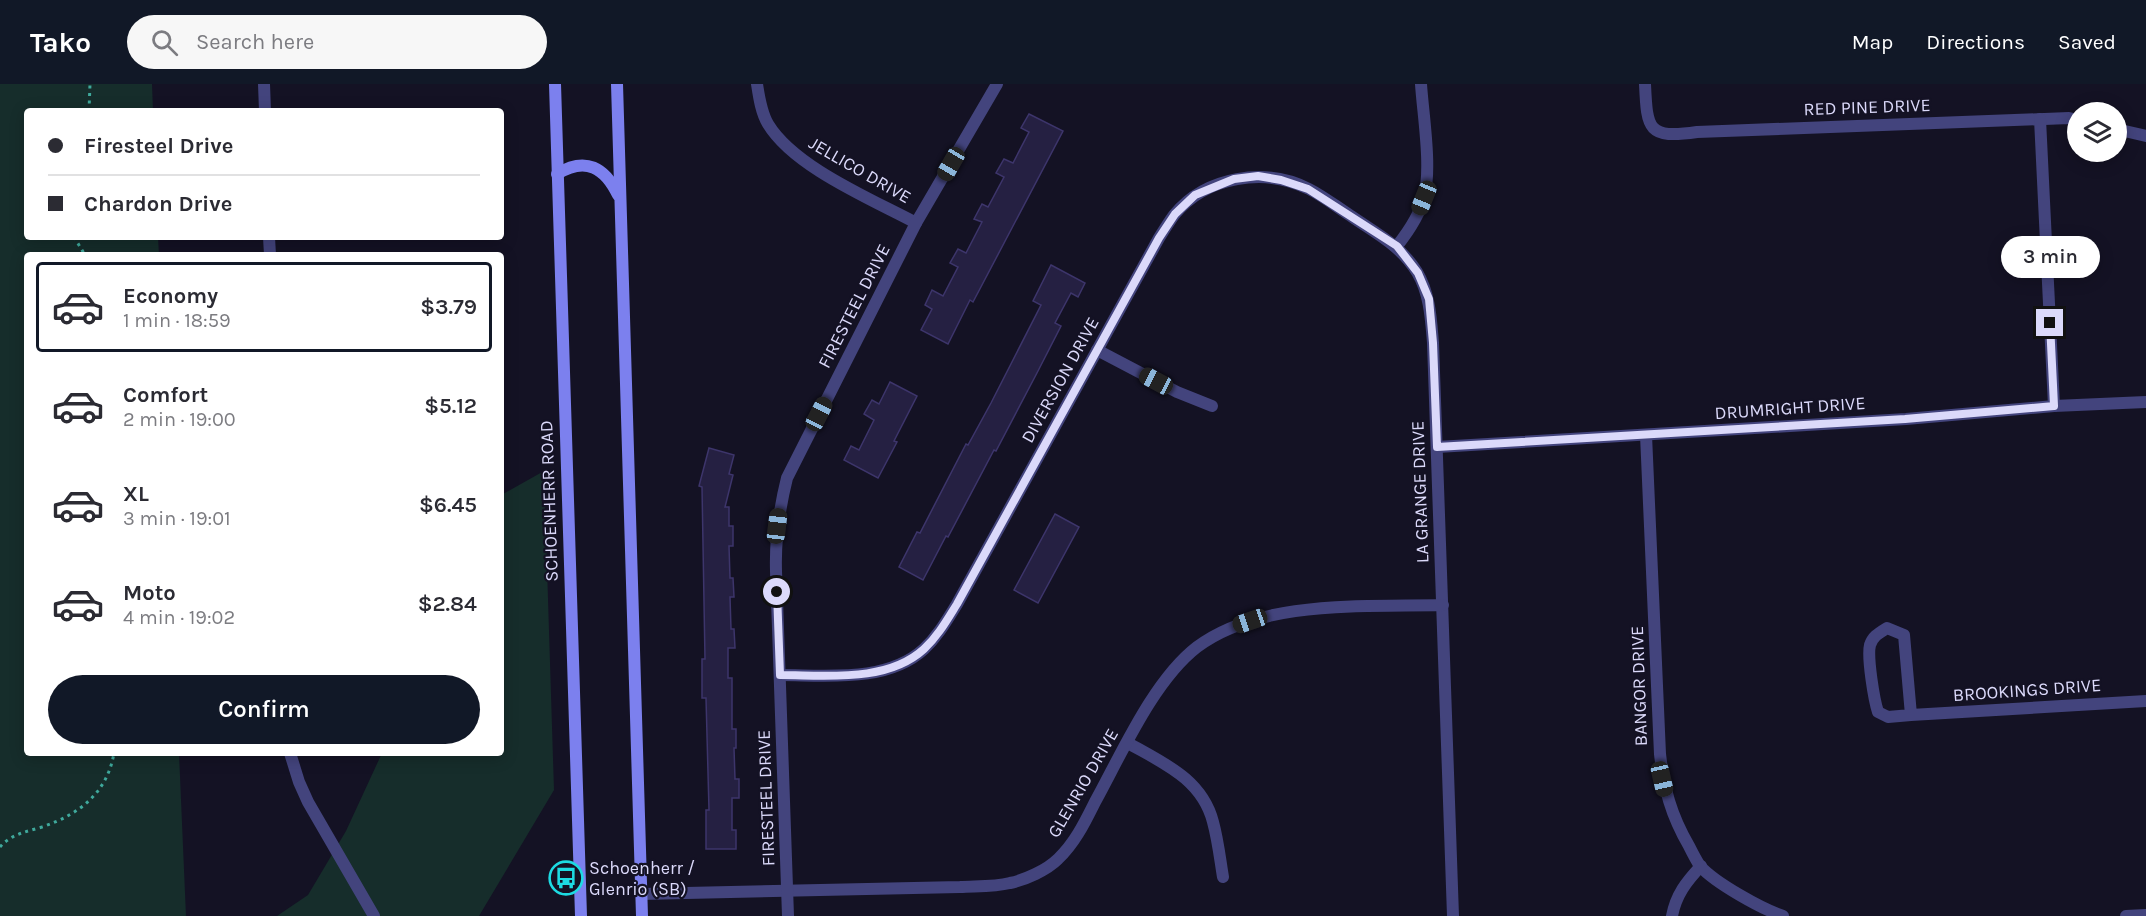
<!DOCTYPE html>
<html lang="en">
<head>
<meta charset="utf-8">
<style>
  :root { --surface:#fff; --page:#f7f7f7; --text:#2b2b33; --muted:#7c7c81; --line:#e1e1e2; --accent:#111827 }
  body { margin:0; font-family:Karla,sans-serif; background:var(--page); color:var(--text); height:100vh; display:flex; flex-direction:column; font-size:22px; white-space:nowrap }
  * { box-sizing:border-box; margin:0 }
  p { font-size:20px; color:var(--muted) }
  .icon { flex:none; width:33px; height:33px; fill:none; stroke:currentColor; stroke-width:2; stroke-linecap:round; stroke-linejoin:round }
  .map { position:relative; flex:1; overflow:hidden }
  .sheet { position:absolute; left:24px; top:168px; width:480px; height:504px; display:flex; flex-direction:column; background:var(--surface); border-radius:6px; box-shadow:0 3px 15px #0003 }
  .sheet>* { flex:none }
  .guide { position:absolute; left:24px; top:24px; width:480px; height:132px; border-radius:6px; box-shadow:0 3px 15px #0003; display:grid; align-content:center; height:132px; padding:0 24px; background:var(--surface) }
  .fabs { position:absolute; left:2067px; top:18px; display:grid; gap:12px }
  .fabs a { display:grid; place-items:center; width:60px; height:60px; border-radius:50%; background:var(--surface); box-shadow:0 3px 15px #0003; font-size:30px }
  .end { position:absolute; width:27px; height:27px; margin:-14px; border:8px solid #dbd9fa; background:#111; box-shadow:0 0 0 3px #111 }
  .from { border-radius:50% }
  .bubble { position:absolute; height:42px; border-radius:21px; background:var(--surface); box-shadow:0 3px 15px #0003; font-size:20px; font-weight:600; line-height:42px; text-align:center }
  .car { position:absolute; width:18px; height:36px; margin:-18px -9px; border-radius:8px; box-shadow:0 0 4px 2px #0007; background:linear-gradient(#222 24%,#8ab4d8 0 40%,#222 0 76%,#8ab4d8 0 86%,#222 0) }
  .guide b { display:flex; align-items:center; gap:21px; height:57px; font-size:22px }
  .guide b+b { border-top:2px solid var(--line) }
  .guide i { width:15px; height:15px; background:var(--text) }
  ul { padding:10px 0 0; list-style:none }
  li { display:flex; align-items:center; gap:18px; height:90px; margin:0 12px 9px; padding:0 12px; border:3px solid transparent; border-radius:6px }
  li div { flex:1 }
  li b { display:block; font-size:22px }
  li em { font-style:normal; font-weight:600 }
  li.on { border-color:var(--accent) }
  li>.icon { width:54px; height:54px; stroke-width:1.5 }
  .primary-button { display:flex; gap:12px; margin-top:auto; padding:12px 24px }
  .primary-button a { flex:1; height:69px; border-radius:36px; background:var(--accent); color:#fff; font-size:24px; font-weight:600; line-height:69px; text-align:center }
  header { display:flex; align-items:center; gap:36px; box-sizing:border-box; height:84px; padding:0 30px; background:var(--accent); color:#fff }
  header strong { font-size:28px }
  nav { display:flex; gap:33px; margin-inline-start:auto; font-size:21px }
  .search { width:420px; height:54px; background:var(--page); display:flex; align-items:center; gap:15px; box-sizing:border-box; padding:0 21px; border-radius:33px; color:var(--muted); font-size:22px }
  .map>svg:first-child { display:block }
</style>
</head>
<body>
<header>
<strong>Tako</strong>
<div class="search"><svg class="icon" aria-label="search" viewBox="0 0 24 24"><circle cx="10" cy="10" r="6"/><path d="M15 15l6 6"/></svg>Search here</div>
<nav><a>Map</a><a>Directions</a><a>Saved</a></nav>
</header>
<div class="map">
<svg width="2146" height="832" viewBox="0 0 2146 832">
  <rect width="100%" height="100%" fill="#141224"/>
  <!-- green -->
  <g fill="#162d2b">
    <polygon points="0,0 152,0 153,27 27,27 27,153 158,153 159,171 27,171 27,669 179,669 186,832 0,832"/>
    <polygon points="544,387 554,706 479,832 277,832 308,811 346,747 382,669 501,669 501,414 503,410"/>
  </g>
  <!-- building -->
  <g fill="#252042" stroke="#3d356b" stroke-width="1.5">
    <polygon points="1029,30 1063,47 973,218 970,216 948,260 921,246 932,225 925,221 932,206 943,212 958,183 950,179 958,165 966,169 982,138 974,135 982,120 988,123 1004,93 996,89 1004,75 1013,79 1029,48 1021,44"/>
    <polygon points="1051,181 1085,199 1078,213 1071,209 1055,239 1061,242 1038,287 996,367 994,366 948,453 946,452 923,496 899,483 917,448 920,449 966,360 968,361 991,319 1041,221 1033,217"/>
    <polygon points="890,298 917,312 894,357 897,358 878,394 844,376 851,362 859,366 874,336 864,330 872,316 879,320"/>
    <polygon points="709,364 734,371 729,390 733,391 725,423 729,423 729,442 733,442 733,462 729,462 730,494 733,494 734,513 730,513 731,545 734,545 735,564 728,564 728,594 732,594 732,645 736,645 736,664 734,664 735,695 739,695 739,714 732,714 732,746 736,746 736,765 706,765 706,726 709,726 706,614 702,614 702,575 705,575 702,403 699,402"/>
    <polygon points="1055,430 1079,443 1038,519 1014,506"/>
  </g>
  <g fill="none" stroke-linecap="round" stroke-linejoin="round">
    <!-- path -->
    <g stroke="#3fa99c" stroke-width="3" stroke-dasharray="3 4.5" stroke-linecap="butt">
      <polyline points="89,27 90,0"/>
      <polyline points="74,153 85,171"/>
      <path d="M0 763C11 750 26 748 42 743 80 730 107 709 114 669"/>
    </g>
    <!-- minor -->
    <g stroke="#43447d" stroke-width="12">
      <polyline points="264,0 265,27"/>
      <path d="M757 0C759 13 761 28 768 40 794 83 871 115 916 139"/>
      <path d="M1645 0C1647 46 1648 55 1697 48L2069 34 2078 36"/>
      <polyline points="2040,35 2054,322"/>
      <polyline points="2116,45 2146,52"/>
      <polyline points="269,153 270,171"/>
      <path d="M1397 162C1408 148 1420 131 1424 113 1432 84 1423 31 1421 0"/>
      <polyline points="1097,266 1177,308 1212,322"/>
      <path d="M1646 351 1660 670C1664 705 1671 731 1689 762 1692 768 1696 776 1700 782 1715 799 1762 825 1783 832"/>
      <polyline points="1437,363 1906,335 2054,322 2146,318"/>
      <path d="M780 591C826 591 887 599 924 565 938 552 947 536 957 520L1159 154C1164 146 1169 138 1174 131 1206 92 1265 83 1309 105 1323 112 1337 123 1351 132 1377 150 1400 161 1417 188 1430 210 1431 235 1433 259L1453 832"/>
      <path d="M1911 631 1904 551 1887 544C1879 549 1873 552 1870 561 1867 573 1874 616 1878 628L1888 633 1911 631 2146 617"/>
      <path d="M1128 659C1163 679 1202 695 1213 738 1218 756 1220 775 1223 793"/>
      <polyline points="290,669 299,698 308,718 374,832"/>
      <path d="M641 810 960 803C976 802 994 803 1010 799 1025 796 1047 786 1058 775 1075 759 1085 738 1095 718 1121 671 1153 597 1197 563 1261 515 1366 523 1443 521"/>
      <path d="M788 832 776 487C775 454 779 426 787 394L916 139 997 0"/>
      <path d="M1672 832C1676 811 1686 798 1701 782"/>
      <polyline points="2126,832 2146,831"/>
    </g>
    <!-- secondary -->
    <g stroke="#7c80ee" stroke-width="12">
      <polyline points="555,0 581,832"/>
      <polyline points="617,0 642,832"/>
      <path d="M557 90C586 72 605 84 618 111"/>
    </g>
  </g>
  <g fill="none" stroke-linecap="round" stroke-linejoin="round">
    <!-- route -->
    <path stroke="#dbd9fa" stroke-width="8" d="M777 508 780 591C826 591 887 599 924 565 938 552 947 536 957 520L1159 154 1175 130 1195 111 1234 95 1258 92 1281 96 1308 105 1397 162 1418 189 1429 215 1433 259 1437 363 1905 335 2054 322 2050 239"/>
  </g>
  <!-- icons -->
  <defs>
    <g id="bus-ring" transform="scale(1.725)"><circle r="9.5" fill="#141224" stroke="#1ddae2" stroke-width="1.5"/><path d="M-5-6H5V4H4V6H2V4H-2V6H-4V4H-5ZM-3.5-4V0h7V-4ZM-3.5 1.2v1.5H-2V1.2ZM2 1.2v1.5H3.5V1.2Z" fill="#1ddae2"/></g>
  </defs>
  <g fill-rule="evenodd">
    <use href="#bus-ring" x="566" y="794"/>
  </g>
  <g text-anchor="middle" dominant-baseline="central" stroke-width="4.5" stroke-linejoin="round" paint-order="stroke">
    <!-- street labels -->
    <g font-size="18" fill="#dbd9fa" stroke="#141224">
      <text transform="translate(1867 23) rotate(-2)">RED PINE DRIVE</text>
      <text transform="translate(860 86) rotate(30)">JELLICO DRIVE</text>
      <text transform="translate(854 222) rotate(-63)">FIRESTEEL DRIVE</text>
      <text transform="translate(1060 296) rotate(-61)">DIVERSION DRIVE</text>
      <text transform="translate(1790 324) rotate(-4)">DRUMRIGHT DRIVE</text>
      <text transform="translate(1420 408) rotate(-92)">LA GRANGE DRIVE</text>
      <text transform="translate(549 417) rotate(-92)">SCHOENHERR ROAD</text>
      <text transform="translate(1639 602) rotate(-92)">BANGOR DRIVE</text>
      <text transform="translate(2027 606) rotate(-4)">BROOKINGS DRIVE</text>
      <text transform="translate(1083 699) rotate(-60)">GLENRIO DRIVE</text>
      <text transform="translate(766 714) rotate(-92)">FIRESTEEL DRIVE</text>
    </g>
    <!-- poi labels -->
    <g font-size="18" fill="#dbd9fa" stroke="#141224" text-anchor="start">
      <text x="589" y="784">Schoenherr /<tspan x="589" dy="21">Glenrio (SB)</tspan></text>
    </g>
  </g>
</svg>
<div class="fabs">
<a><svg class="icon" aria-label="layers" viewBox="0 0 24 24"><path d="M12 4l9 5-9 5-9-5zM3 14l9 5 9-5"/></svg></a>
</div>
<i class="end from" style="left:777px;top:508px"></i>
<i class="end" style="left:2050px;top:239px"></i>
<div class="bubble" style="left:2001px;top:152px;width:99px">3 min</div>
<i class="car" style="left:951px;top:80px;rotate:210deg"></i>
<i class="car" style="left:1424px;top:114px;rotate:202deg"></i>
<i class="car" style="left:1156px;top:297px;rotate:298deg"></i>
<i class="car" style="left:819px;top:330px;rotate:27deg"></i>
<i class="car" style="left:777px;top:442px;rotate:7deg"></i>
<i class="car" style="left:1250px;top:537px;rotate:251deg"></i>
<i class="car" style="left:1662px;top:695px;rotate:167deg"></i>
<div class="guide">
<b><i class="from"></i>Firesteel Drive</b>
<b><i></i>Chardon Drive</b>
</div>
<section class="sheet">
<ul>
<li class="on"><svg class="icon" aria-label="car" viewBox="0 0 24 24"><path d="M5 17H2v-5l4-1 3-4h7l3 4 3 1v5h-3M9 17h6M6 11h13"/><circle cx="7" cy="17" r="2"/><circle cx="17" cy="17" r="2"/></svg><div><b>Economy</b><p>1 min · 18:59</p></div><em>$3.79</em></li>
<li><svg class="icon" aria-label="car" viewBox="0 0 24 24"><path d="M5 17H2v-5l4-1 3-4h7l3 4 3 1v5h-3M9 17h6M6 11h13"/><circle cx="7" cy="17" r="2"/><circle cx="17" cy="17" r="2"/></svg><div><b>Comfort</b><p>2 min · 19:00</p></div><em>$5.12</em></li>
<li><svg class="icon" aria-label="car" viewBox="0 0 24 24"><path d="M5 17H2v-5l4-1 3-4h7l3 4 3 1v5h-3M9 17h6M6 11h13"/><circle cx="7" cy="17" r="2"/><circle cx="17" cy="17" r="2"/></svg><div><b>XL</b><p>3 min · 19:01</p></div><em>$6.45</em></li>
<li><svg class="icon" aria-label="car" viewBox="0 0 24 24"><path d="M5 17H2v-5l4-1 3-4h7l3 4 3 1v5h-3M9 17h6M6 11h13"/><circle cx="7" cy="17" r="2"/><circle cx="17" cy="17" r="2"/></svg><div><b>Moto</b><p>4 min · 19:02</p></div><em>$2.84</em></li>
</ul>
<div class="primary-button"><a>Confirm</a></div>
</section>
</div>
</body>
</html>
